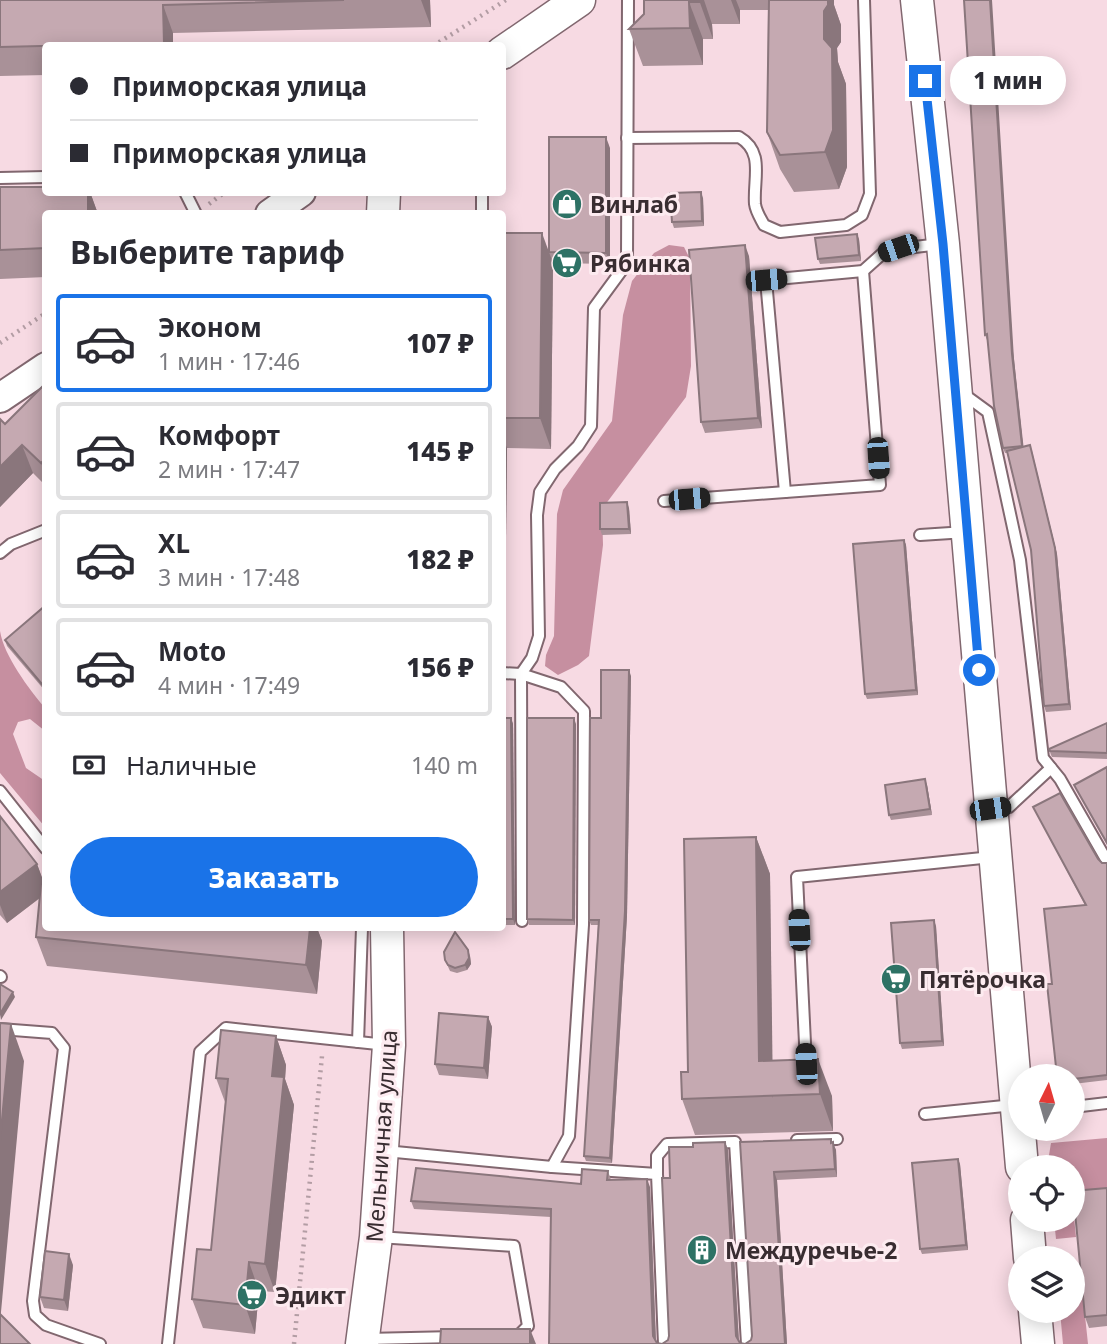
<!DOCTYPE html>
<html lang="ru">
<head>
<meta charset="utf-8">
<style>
  :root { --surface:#fff; --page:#f7f7f7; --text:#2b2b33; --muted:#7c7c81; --line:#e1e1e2; --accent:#1a73e8 }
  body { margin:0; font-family:"Noto Sans",sans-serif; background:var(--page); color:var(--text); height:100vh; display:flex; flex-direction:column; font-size:26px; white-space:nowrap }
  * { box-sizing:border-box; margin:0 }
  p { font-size:23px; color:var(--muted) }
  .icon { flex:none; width:38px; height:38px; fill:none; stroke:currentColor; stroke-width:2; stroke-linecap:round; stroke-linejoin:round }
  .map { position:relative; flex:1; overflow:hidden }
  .drawer { position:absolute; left:42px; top:210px; width:464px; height:721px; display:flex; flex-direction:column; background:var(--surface); border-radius:7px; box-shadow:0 4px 18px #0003 }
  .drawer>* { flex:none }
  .top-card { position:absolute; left:42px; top:42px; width:464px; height:154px; border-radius:7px; box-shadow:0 4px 18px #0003; display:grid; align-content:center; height:154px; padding:0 28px; background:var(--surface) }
  .needle { width:46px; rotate:5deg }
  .controls { position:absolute; left:1008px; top:1064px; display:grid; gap:14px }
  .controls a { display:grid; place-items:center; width:77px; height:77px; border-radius:50%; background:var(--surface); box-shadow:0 4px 18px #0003; font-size:35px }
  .end { position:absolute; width:32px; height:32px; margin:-16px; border:9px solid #1a73e8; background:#fff; box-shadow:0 0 0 4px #fff }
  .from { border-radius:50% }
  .bubble { position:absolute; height:49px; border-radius:24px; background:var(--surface); box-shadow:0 4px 18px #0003; font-size:23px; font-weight:800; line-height:49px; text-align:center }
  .car { position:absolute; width:21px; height:42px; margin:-21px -10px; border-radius:9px; box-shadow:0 0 5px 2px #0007; background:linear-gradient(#222 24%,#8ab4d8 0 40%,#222 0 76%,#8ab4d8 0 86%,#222 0) }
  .top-card b { display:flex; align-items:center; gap:24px; height:66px; font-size:26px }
  .top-card b+b { border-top:2px solid var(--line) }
  .top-card i { width:18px; height:18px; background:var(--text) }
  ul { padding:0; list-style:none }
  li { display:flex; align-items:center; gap:21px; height:98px; margin:0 14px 10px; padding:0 14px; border:4px solid var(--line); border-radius:7px }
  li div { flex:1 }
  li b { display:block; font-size:26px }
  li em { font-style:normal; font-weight:800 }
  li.on { border-color:var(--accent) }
  li>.icon { width:63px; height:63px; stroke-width:1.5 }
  h2 { padding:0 28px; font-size:32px; line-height:84px }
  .pay { display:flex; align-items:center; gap:18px; height:77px; padding:0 28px; font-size:26px }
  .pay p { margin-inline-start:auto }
  .button { display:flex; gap:14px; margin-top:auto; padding:14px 28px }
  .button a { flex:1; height:80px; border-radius:42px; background:var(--accent); color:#fff; font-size:28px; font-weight:800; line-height:80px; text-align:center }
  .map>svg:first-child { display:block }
</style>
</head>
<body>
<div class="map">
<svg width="1107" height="1344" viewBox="0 0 1107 1344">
  <rect width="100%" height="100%" fill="#f7dae3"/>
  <!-- forest -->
  <g fill="#c68fa0">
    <polygon points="669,245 684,247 690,259 691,366 686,397 602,509 603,545 589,656 578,665 558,675 545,666 546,655 554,636 557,514 563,490 612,421 623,315 632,281 654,253"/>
    <path d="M0 631C4 656 29 689 45 708V731L30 719 18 722 13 734 26 768 45 781V827L0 773Z"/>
    <polygon points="1107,1138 1107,1194 1076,1196 1073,1208 1076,1237 1056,1239 1054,1220 1073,1220 1073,1167 1047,1167 1051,1143"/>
    <polygon points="1073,1274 1081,1278 1088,1344 1063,1344 1060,1311 1073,1311"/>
  </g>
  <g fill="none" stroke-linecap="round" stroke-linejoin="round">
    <!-- service casing -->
    <g stroke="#81676f" stroke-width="14">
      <g id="service">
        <path d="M627 138 739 137C765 152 753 179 755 204 756 212 761 219 764 225L780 232 846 225 862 215 870 194 864 0"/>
        <polyline points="0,178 46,177"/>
        <polyline points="185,192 196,214"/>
        <polyline points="482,214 482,192"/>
        <polyline points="962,393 988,412 1020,560 1043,758 1060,779 1107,861"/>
        <polyline points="785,492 766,280 863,271 882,254 898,249 940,244"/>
        <polyline points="664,501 880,485 863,271"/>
        <polyline points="920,535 966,532"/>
        <polyline points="0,553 11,544 46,530"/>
        <polyline points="502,673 521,674 532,658 539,636 537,515 540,492 555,469 578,446 591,426 594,308 627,263 628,0"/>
        <polyline points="0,791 46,849"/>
        <polyline points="996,809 1009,807 1051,768"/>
        <polyline points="0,976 1,977"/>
        <polyline points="0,1029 52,1033 64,1048 33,1301 35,1315 46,1325 100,1344"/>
        <polyline points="358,1042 362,928"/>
        <polyline points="806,1064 797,877 992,857"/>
        <polyline points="1073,1107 1107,1103"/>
        <polyline points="925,1114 1014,1105"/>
        <polyline points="797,1140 837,1139"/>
        <polyline points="385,1151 552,1167 569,1136 583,925 584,711 561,687 521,674 522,921"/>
        <polyline points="552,1167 657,1174 664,1344"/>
        <polyline points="657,1174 657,1156 667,1144 735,1142 747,1344"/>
        <polyline points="378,1237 514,1246 528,1326 519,1335 513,1335"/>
        <polyline points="366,1339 455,1337"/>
        <polyline points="168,1344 200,1052 226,1028 387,1045"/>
      </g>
    </g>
    <!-- tertiary casing -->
    <g stroke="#81676f" stroke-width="32">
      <g id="tertiary">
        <polyline points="270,214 301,192"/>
        <polyline points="0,398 46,367"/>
      </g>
    </g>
    <!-- secondary casing -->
    <g stroke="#81676f" stroke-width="35">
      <g id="secondary">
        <polyline points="917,0 943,244 1022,1167"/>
        <polyline points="502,53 579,0"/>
        <polyline points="383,214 384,192"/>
        <polyline points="1027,1220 1030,1258"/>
        <polyline points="1035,1311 1038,1344"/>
        <polyline points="362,1344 376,1237 389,1045 387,928"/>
      </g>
    </g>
    <!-- path -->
    <g stroke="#b39da4" stroke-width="4.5" stroke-dasharray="2 5" stroke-linecap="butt">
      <polyline points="433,46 506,0"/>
      <polyline points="209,204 225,192"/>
      <polyline points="0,343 46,313"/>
      <polyline points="294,1344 322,1056"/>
    </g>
    <!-- service -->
    <use href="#service" stroke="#fff" stroke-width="10"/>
    <!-- tertiary -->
    <use href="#tertiary" stroke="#fff" stroke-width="28"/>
    <!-- secondary -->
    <use href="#secondary" stroke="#fff" stroke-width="32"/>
  </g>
  <!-- wall -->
  <g fill="#a99198">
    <polygon points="0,0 430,0 431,27 173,33 173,46 46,46 46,75 0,76"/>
    <polygon points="644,0 834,0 834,5 841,25 841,42 837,48 838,62 846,84 847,167 839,189 794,192 780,169 767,132 768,10 740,10 740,24 712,24 713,39 703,39 703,65 643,66 629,29 644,14"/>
    <polygon points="964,0 1014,359 1023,447 1032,451 1057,554 1071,710 1046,712 1044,706 1031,550 1007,453 1005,453 1003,448 987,340 985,335"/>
    <polygon points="610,148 610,264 553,263 551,449 507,448 505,627 502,627 502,233 549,252"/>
    <polygon points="0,187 46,192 90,192 98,214 46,214 46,277 0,279"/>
    <polygon points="703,198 704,226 674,228 672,222"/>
    <polygon points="859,239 861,261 820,264 818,259"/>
    <polygon points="749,256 762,428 705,433 701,422"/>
    <polygon points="46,383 46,486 33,473 0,507 0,419 5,424"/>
    <polygon points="629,508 631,534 602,535 600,529"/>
    <polygon points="904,540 906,545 918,695 867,699 865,694"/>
    <polygon points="46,605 46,692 7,646 5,640"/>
    <polygon points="631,676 627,916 612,1163 586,1161 584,1156 598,925 591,925 589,920 601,718"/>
    <polygon points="502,718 511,718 513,724 515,925 502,925"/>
    <polygon points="1107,723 1107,759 1052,757 1051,755 1049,749"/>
    <polygon points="576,724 575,925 529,925 527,919"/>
    <polygon points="1107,767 1107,845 1076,790 1074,785"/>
    <polygon points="927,785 932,815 891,820 889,815"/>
    <polygon points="1033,807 1102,863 1107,863 1107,1080 1073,1084 1073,1076 1052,984 1085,905"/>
    <polygon points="0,816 37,864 44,884 46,928 317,928 322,941 317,994 47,966 36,937 40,898 7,923 0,915"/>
    <polygon points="756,837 770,874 772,1061 832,1096 833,1131 695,1135 682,1099 688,1072"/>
    <polygon points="936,926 944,1046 902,1049 900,1043"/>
    <polygon points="470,956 471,964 467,970 457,973 450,971 445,960"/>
    <polygon points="488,1017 492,1027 488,1079 439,1075 435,1064"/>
    <polygon points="276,1036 286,1065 285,1079 294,1105 275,1292 259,1291 255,1334 203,1328 192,1299 211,1250 225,1102 216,1078"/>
    <polygon points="831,1139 836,1150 837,1177 777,1180 787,1344 549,1344 551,1217 414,1209 411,1201 581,1184 608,1171 611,1180 650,1187 656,1341 657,1343 662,1344 668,1340 669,1336 670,1178 693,1147 725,1142 728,1150 739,1341 740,1343 745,1344 751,1340 752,1336 740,1142"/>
    <polygon points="960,1164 968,1250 922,1254 920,1249"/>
    <polygon points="1107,1188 1107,1326 1089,1328 1085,1317"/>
    <polygon points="73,1265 68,1311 44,1308 40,1297"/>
  </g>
  <!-- shaded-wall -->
  <g fill="#8a767c">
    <polygon points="421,0 430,0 431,27"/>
    <polygon points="699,0 704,0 712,24 713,39"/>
    <polygon points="731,0 736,0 740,10 740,24"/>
    <polygon points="827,0 834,0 834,5 841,25 841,42 837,48 838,62 846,84 847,167 839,189 825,152 824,11"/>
    <polygon points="990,0 992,0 1014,359 1024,451 1022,446 1012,354"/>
    <polygon points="689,2 703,39 703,65 690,28"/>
    <polygon points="163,5 173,33 173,46 165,46 164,43"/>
    <polygon points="606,137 610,148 610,264 606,253"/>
    <polygon points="88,192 90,192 98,214 88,214"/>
    <polygon points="701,192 703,198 704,226 702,221"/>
    <polygon points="542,233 553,263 551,449 540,418"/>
    <polygon points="857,234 859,239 861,261 859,255"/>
    <polygon points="745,245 749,256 762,428 758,418"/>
    <polygon points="502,436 507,448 505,627 502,620"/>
    <polygon points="22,445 33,473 0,507 0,467"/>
    <polygon points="1030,445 1057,554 1071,710 1069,704"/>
    <polygon points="46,458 46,475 41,463"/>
    <polygon points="627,502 629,508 631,534 629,529"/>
    <polygon points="904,540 906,545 918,695 916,690"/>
    <polygon points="629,670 631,676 627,916 612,1163 610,1158"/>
    <polygon points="511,718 513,724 515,925 513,919"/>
    <polygon points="574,718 576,724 575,925 573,920"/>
    <polygon points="925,779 927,785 932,815 930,809"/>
    <polygon points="756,837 770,874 773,1098 759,1061"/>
    <polygon points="37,864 46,888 46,893 7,923 0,905 0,892"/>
    <polygon points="934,920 936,926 944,1046 942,1041"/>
    <polygon points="310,928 317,928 322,941 317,994 306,965"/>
    <polygon points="468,950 470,956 471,964 467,970 465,965"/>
    <polygon points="13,992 15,997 1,1020 0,1014"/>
    <polygon points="488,1017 492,1027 488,1079 484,1068"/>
    <polygon points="11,1024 24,1061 0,1323 0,1141"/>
    <polygon points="276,1036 286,1065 285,1079 294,1105 275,1292 265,1264 272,1076"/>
    <polygon points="818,1059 832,1096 833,1131 820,1094"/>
    <polygon points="831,1139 836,1150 837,1177 835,1169"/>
    <polygon points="725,1142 728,1150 739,1344 736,1336"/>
    <polygon points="958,1159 960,1164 968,1250 966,1245"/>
    <polygon points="774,1172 777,1180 787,1344 785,1344"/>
    <polygon points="647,1179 650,1187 656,1344 653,1336"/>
    <polygon points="69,1254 73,1265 68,1311 64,1300"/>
    <polygon points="249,1262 259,1291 255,1334 245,1305"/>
    <polygon points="530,1329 536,1344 530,1344"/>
  </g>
  <!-- building -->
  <g fill="#c5a9b1" stroke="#8a767c" stroke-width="2">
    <polygon points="0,0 344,0 163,5 164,43 0,47"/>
    <polygon points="644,0 699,0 699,2 689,2 690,28 629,29 644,14"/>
    <polygon points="769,0 828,0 828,5 824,11 824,39 832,48 833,130 825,152 780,155 767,132"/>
    <polygon points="964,0 990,0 1012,354 1022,446 1003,448 994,406 987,334 985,335"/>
    <polygon points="549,137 606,137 606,253 549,252"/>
    <polygon points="0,187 46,187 46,192 88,192 88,214 46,214 46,248 0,250"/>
    <polygon points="701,192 702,221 672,222 670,193"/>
    <polygon points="502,233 542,233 540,418 502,418"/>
    <polygon points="857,234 859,255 818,259 815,238"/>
    <polygon points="745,245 758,418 701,422 689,250"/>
    <polygon points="46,383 46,458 41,463 22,445 0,467 0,419 5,424"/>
    <polygon points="1030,445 1055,548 1069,704 1044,706 1031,550 1007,451"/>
    <polygon points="627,502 629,529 600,529 600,503"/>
    <polygon points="904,540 916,690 865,694 853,544"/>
    <polygon points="46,605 46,689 5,640"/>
    <polygon points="601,670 629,670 625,911 610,1158 584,1156 599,920 589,920 590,718 601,718"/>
    <polygon points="502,718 511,718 513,919 502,919"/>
    <polygon points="527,718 574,718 573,920 527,919"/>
    <polygon points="1107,723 1107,753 1050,751 1049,749"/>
    <polygon points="1107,767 1107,843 1074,785"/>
    <polygon points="925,779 930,809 889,815 885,785"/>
    <polygon points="1060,793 1098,859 1102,863 1107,863 1107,1075 1073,1079 1073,1076 1057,1076 1047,984 1052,984 1044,909 1086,905 1033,807"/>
    <polygon points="0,816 37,864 0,892"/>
    <polygon points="756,837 759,1061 818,1059 820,1094 682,1099 681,1072 688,1072 684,839"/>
    <polygon points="41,884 46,884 46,928 310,928 306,965 36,937"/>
    <polygon points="934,920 942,1041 900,1043 891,923"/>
    <polygon points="455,932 468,950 469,958 465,965 455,968 448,965 445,960 444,952"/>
    <polygon points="0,984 13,992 0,1014"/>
    <polygon points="439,1013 488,1017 484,1068 435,1064"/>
    <polygon points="0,1023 11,1024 0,1141"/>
    <polygon points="221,1030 276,1036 272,1076 284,1077 265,1264 249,1262 245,1305 192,1299 197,1249 211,1250 228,1079 216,1078"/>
    <polygon points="831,1139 831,1143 833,1142 835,1169 774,1172 785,1344 549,1344 551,1209 411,1201 416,1168 581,1184 582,1169 608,1171 607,1180 647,1179 653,1336 657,1343 662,1344 668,1340 669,1336 662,1178 670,1178 669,1147 693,1147 693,1143 725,1142 736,1336 740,1343 745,1344 751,1340 752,1336 740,1142"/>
    <polygon points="958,1159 966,1245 920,1249 912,1163"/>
    <polygon points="1107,1188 1107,1315 1085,1317 1073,1191"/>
    <polygon points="45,1251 69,1254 64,1300 40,1297"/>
    <polygon points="0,1314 30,1344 0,1344"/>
    <polygon points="441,1329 530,1329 530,1344 440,1344"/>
  </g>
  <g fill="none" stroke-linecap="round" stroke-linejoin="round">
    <!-- route -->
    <polyline stroke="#1a73e8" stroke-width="9" points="925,81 943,244 979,670"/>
  </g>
  <!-- icons -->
  <defs>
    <g id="shop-disc" transform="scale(1.575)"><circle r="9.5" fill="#2e7265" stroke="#fdebf0"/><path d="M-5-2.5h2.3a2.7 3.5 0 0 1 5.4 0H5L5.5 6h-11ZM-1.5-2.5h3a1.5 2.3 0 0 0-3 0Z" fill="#fff"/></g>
    <g id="supermarket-disc" transform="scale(1.575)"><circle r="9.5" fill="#2e7265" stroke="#fdebf0"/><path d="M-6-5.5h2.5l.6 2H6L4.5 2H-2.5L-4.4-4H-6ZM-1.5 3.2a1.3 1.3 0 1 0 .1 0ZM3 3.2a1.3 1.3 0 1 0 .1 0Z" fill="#fff"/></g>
    <g id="building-disc" transform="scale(1.575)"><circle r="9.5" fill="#2e7265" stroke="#fdebf0"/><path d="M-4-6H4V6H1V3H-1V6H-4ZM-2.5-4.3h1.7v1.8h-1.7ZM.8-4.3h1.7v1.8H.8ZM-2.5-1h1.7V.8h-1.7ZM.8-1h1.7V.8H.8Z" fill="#fff"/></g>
  </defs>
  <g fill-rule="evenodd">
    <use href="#shop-disc" x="567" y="204"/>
    <use href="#supermarket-disc" x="567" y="263"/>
    <use href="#supermarket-disc" x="896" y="979"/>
    <use href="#building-disc" x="702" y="1250"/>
    <use href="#supermarket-disc" x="252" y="1295"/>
  </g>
  <g text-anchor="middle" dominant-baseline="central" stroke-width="6" stroke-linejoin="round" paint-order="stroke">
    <!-- poi labels -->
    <g font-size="23" font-weight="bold" fill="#392d31" stroke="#fdebf0" text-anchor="start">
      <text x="590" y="204">Винлаб</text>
      <text x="590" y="263">Рябинка</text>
      <text x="919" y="979">Пятёрочка</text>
      <text x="725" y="1250">Междуречье-2</text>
      <text x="275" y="1295">Эдикт</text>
    </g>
    <!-- street labels -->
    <g font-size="23" fill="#392d31" stroke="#fdebf0">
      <text transform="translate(381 1136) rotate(-86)">Мельничная улица</text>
    </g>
  </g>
</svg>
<div class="controls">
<a><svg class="needle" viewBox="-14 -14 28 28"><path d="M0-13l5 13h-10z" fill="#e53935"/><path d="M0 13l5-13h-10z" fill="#7c7c81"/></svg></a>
<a><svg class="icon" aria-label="locate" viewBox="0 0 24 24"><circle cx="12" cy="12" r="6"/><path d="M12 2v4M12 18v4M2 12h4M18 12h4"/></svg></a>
<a><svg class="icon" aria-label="layers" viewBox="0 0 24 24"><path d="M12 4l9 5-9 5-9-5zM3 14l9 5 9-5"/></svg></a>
</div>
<i class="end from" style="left:979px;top:670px"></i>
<i class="end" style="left:925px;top:81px"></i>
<div class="bubble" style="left:950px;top:56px;width:116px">1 мин</div>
<i class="car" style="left:898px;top:248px;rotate:251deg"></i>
<i class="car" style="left:766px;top:280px;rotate:85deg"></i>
<i class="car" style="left:878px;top:458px;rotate:176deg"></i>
<i class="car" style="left:689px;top:499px;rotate:85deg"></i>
<i class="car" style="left:990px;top:809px;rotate:82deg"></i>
<i class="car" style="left:799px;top:930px;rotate:357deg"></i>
<i class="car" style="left:806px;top:1064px;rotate:357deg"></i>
<div class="top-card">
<b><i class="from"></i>Приморская улица</b>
<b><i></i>Приморская улица</b>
</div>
<section class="drawer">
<h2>Выберите тариф</h2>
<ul>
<li class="on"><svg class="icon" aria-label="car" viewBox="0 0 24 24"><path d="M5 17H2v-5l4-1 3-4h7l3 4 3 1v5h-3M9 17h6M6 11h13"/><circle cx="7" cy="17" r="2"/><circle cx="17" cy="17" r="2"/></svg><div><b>Эконом</b><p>1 мин · 17:46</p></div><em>107 ₽</em></li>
<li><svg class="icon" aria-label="car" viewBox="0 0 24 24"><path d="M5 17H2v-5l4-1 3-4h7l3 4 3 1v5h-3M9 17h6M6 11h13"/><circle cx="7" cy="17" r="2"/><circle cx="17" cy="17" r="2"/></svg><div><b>Комфорт</b><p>2 мин · 17:47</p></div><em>145 ₽</em></li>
<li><svg class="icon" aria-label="car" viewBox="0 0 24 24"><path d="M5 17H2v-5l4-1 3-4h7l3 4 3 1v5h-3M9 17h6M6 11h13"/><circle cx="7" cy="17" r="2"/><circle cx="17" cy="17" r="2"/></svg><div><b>XL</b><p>3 мин · 17:48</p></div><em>182 ₽</em></li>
<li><svg class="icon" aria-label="car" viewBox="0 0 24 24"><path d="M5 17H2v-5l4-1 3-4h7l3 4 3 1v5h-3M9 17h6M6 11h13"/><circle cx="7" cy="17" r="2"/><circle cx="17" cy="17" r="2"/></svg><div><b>Moto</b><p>4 мин · 17:49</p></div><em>156 ₽</em></li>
</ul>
<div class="pay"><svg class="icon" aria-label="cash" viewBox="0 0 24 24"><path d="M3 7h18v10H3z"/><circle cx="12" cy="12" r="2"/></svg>Наличные<p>140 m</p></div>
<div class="button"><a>Заказать</a></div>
</section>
</div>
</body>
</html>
